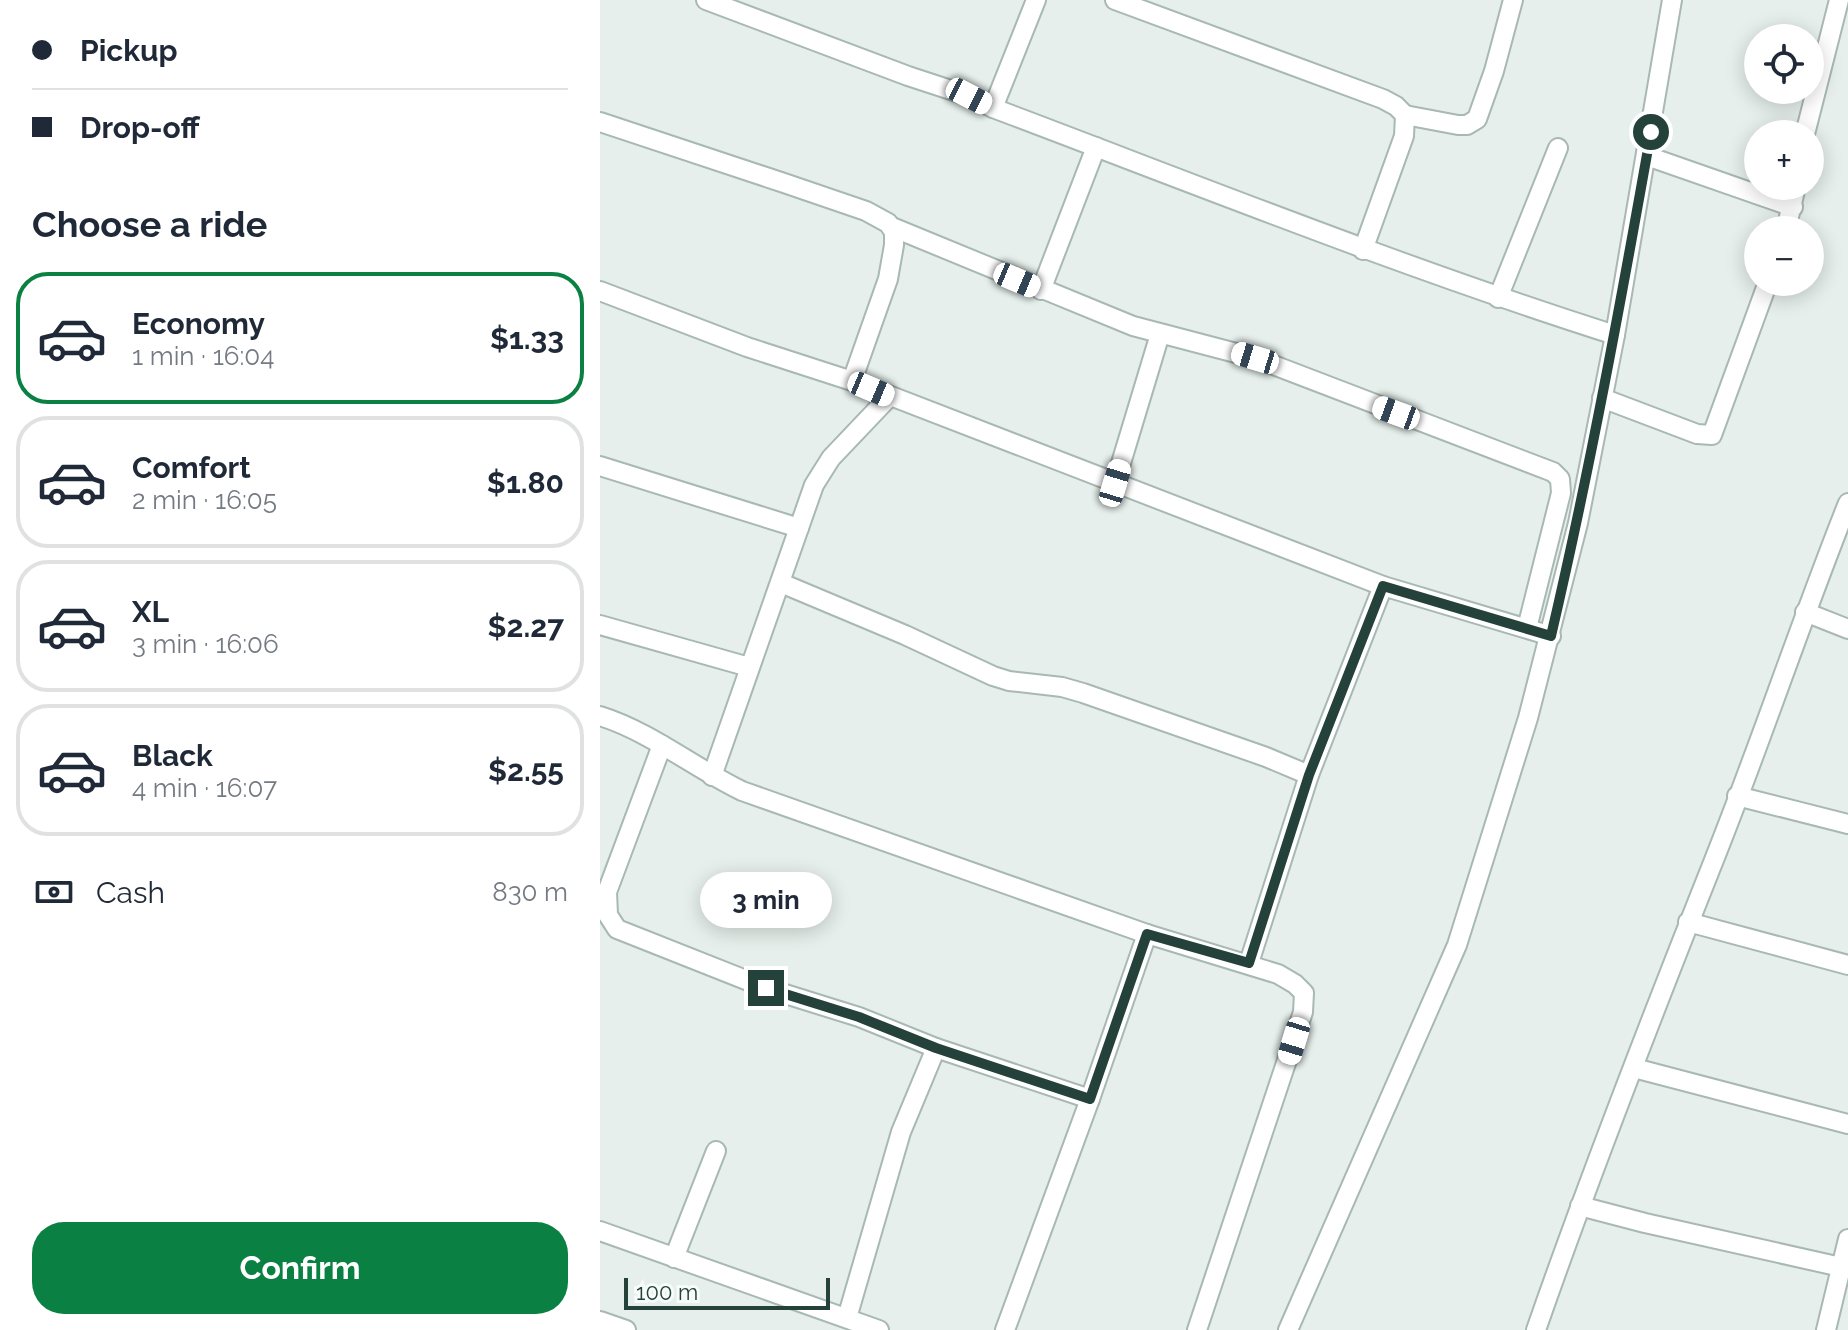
<!DOCTYPE html>
<html lang="en">
<head>
<meta charset="utf-8">
<style>
  :root { --surface:#fff; --page:#f2f2f3; --text:#1f2937; --muted:#747a83; --line:#e0e1e3; --accent:#0b8043 }
  body { margin:0; font-family:Raleway,sans-serif; background:var(--page); color:var(--text); height:100vh; display:flex; flex-direction:column; font-size:30px; white-space:nowrap }
  * { box-sizing:border-box; margin:0 }
  p { font-size:26px; color:var(--muted) }
  .icon { flex:none; width:44px; height:44px; fill:none; stroke:currentColor; stroke-width:2; stroke-linecap:round; stroke-linejoin:round }
  .map { position:relative; flex:1; overflow:hidden }
  .drawer { display:flex; flex-direction:column; background:var(--surface); width:600px }
  .drawer>* { flex:none }
  .top-card { display:grid; align-content:center; height:176px; padding:0 32px; background:var(--surface) }
  .tools { position:absolute; left:1144px; top:24px; display:grid; gap:16px }
  .tools a { display:grid; place-items:center; width:80px; height:80px; border-radius:50%; background:var(--surface); box-shadow:0 4px 20px #0003; font-size:40px }
  .scale { position:absolute; left:24px; bottom:20px; width:206px; box-sizing:border-box; padding-left:8px; border:4px solid #24423a; border-top:0; font-size:22px; line-height:28px; white-space:nowrap; color:#24423a; -webkit-text-stroke:6px #f7fbf9; paint-order:stroke }
  .end { position:absolute; width:36px; height:36px; margin:-18px; border:10px solid #24423a; background:#fff; box-shadow:0 0 0 4px #fff }
  .from { border-radius:50% }
  .bubble { position:absolute; height:56px; border-radius:28px; background:var(--surface); box-shadow:0 4px 20px #0003; font-size:26px; font-weight:700; line-height:56px; text-align:center }
  .car { position:absolute; width:24px; height:48px; margin:-24px -12px; border-radius:10px; box-shadow:0 0 6px 2px #0007; background:linear-gradient(#fff 24%,#345 0 40%,#fff 0 76%,#345 0 86%,#fff 0) }
  .top-card b { display:flex; align-items:center; gap:28px; height:76px; font-size:30px }
  .top-card b+b { border-top:2px solid var(--line) }
  .top-card i { width:20px; height:20px; background:var(--text) }
  ul { padding:0; list-style:none }
  li { display:flex; align-items:center; gap:24px; height:132px; margin:0 16px 12px; padding:0 16px; border:4px solid var(--line); border-radius:32px }
  li div { flex:1 }
  li b { display:block; font-size:30px }
  li em { font-style:normal; font-weight:700 }
  li.selected { border-color:var(--accent) }
  li>.icon { width:72px; height:72px; stroke-width:1.5 }
  h2 { padding:0 32px; font-size:36px; line-height:96px }
  .pay { display:flex; align-items:center; gap:20px; height:88px; padding:0 32px; font-size:30px }
  .pay p { margin-inline-start:auto }
  .button { display:flex; gap:16px; margin-top:auto; padding:16px 32px }
  .button a { flex:1; height:92px; border-radius:32px; background:var(--accent); color:#fff; font-size:32px; font-weight:700; line-height:92px; text-align:center }
  main { display:flex; flex:1; min-height:0 }
  .map>svg:first-child { display:block }
</style>
</head>
<body>
<main>
<section class="drawer">
<div class="top-card">
<b><i class="from"></i>Pickup</b>
<b><i></i>Drop-off</b>
</div>
<h2>Choose a ride</h2>
<ul>
<li class="selected"><svg class="icon" aria-label="car" viewBox="0 0 24 24"><path d="M5 17H2v-5l4-1 3-4h7l3 4 3 1v5h-3M9 17h6M6 11h13"/><circle cx="7" cy="17" r="2"/><circle cx="17" cy="17" r="2"/></svg><div><b>Economy</b><p>1 min · 16:04</p></div><em>$1.33</em></li>
<li><svg class="icon" aria-label="car" viewBox="0 0 24 24"><path d="M5 17H2v-5l4-1 3-4h7l3 4 3 1v5h-3M9 17h6M6 11h13"/><circle cx="7" cy="17" r="2"/><circle cx="17" cy="17" r="2"/></svg><div><b>Comfort</b><p>2 min · 16:05</p></div><em>$1.80</em></li>
<li><svg class="icon" aria-label="car" viewBox="0 0 24 24"><path d="M5 17H2v-5l4-1 3-4h7l3 4 3 1v5h-3M9 17h6M6 11h13"/><circle cx="7" cy="17" r="2"/><circle cx="17" cy="17" r="2"/></svg><div><b>XL</b><p>3 min · 16:06</p></div><em>$2.27</em></li>
<li><svg class="icon" aria-label="car" viewBox="0 0 24 24"><path d="M5 17H2v-5l4-1 3-4h7l3 4 3 1v5h-3M9 17h6M6 11h13"/><circle cx="7" cy="17" r="2"/><circle cx="17" cy="17" r="2"/></svg><div><b>Black</b><p>4 min · 16:07</p></div><em>$2.55</em></li>
</ul>
<div class="pay"><svg class="icon" aria-label="cash" viewBox="0 0 24 24"><path d="M3 7h18v10H3z"/><circle cx="12" cy="12" r="2"/></svg>Cash<p>830 m</p></div>
<div class="button"><a>Confirm</a></div>
</section>
<div class="map">
<svg width="1248" height="1330" viewBox="0 0 1248 1330">
  <rect width="100%" height="100%" fill="#e6efeb"/>
  <g fill="none" stroke-linecap="round" stroke-linejoin="round">
    <!-- minor casing -->
    <g stroke="#a8b8b2" stroke-width="22">
      <g id="minor">
        <path d="M106 0 308 76 369 96 393 108C600 186 804 268 1015 335"/>
        <polyline points="515,0 783,99 796,106 805,115 804,136 763,250"/>
        <polyline points="393,108 436,0"/>
        <polyline points="805,115 858,125 867,125 877,119 894,71 913,0"/>
        <polyline points="0,122 184,183 266,211 288,223 294,232 294,245 288,279 252,381"/>
        <polyline points="1205,134 1239,0"/>
        <polyline points="1047,156 1193,207"/>
        <polyline points="292,227 533,326 655,358 953,472 960,479 961,493 927,628"/>
        <polyline points="1186,230 1196,186"/>
        <polyline points="441,290 496,147"/>
        <polyline points="0,291 147,347 252,381 783,586 951,636"/>
        <polyline points="898,298 958,148"/>
        <polyline points="1002,398 1097,434 1112,435 1168,282"/>
        <polyline points="0,466 199,528"/>
        <polyline points="515,483 560,334"/>
        <polyline points="181,583 305,635 393,676 409,681 462,687 483,693 666,757 709,775"/>
        <polyline points="1205,612 1248,629"/>
        <polyline points="0,625 149,667"/>
        <path d="M0 716C51 732 94 768 142 791L547 934 678 974 695 984 704 993 703 1012 597 1330"/>
        <polyline points="62,745 7,892 8,915 17,929 166,988 259,1017 336,1048 490,1099"/>
        <polyline points="112,776 214,485 231,458 289,397"/>
        <polyline points="1137,796 1248,824"/>
        <polyline points="1088,922 1248,965"/>
        <polyline points="649,963 709,775 783,586"/>
        <polyline points="1034,1068 1248,1124"/>
        <polyline points="980,1206 1045,1223 1241,1267"/>
        <polyline points="0,1231 279,1330"/>
        <polyline points="74,1258 116,1151"/>
        <polyline points="247,1318 301,1132 336,1048"/>
        <polyline points="0,1321 26,1330"/>
        <polyline points="405,1330 490,1099 547,934"/>
        <polyline points="688,1330 857,945 928,718 978,523 1015,335 1072,0"/>
        <path d="M936 1330C991 1172 1052 1016 1114 860 1161 742 1201 621 1248 503"/>
        <polyline points="1226,1330 1248,1239"/>
      </g>
    </g>
    <!-- minor -->
    <use href="#minor" stroke="#fff" stroke-width="18"/>
  </g>
  <g fill="none" stroke-linecap="round" stroke-linejoin="round">
    <!-- route -->
    <path stroke="#24423a" stroke-width="10" d="M166 988 259 1017 336 1048 490 1099 547 934 649 963 709 775 783 586 951 636C990 469 1021 301 1051 132"/>
  </g>
</svg>
<div class="tools">
<a><svg class="icon" aria-label="locate" viewBox="0 0 24 24"><circle cx="12" cy="12" r="6"/><path d="M12 2v4M12 18v4M2 12h4M18 12h4"/></svg></a>
<a>+</a>
<a>−</a>
</div>
<div class="scale">100 m</div>
<i class="end from" style="left:1051px;top:132px"></i>
<i class="end" style="left:166px;top:988px"></i>
<div class="bubble" style="left:100px;top:872px;width:132px">3 min</div>
<i class="car" style="left:369px;top:96px;rotate:117deg"></i>
<i class="car" style="left:417px;top:280px;rotate:113deg"></i>
<i class="car" style="left:655px;top:358px;rotate:287deg"></i>
<i class="car" style="left:271px;top:389px;rotate:113deg"></i>
<i class="car" style="left:796px;top:413px;rotate:290deg"></i>
<i class="car" style="left:515px;top:483px;rotate:17deg"></i>
<i class="car" style="left:694px;top:1041px;rotate:197deg"></i>
</div>
</main>
</body>
</html>
